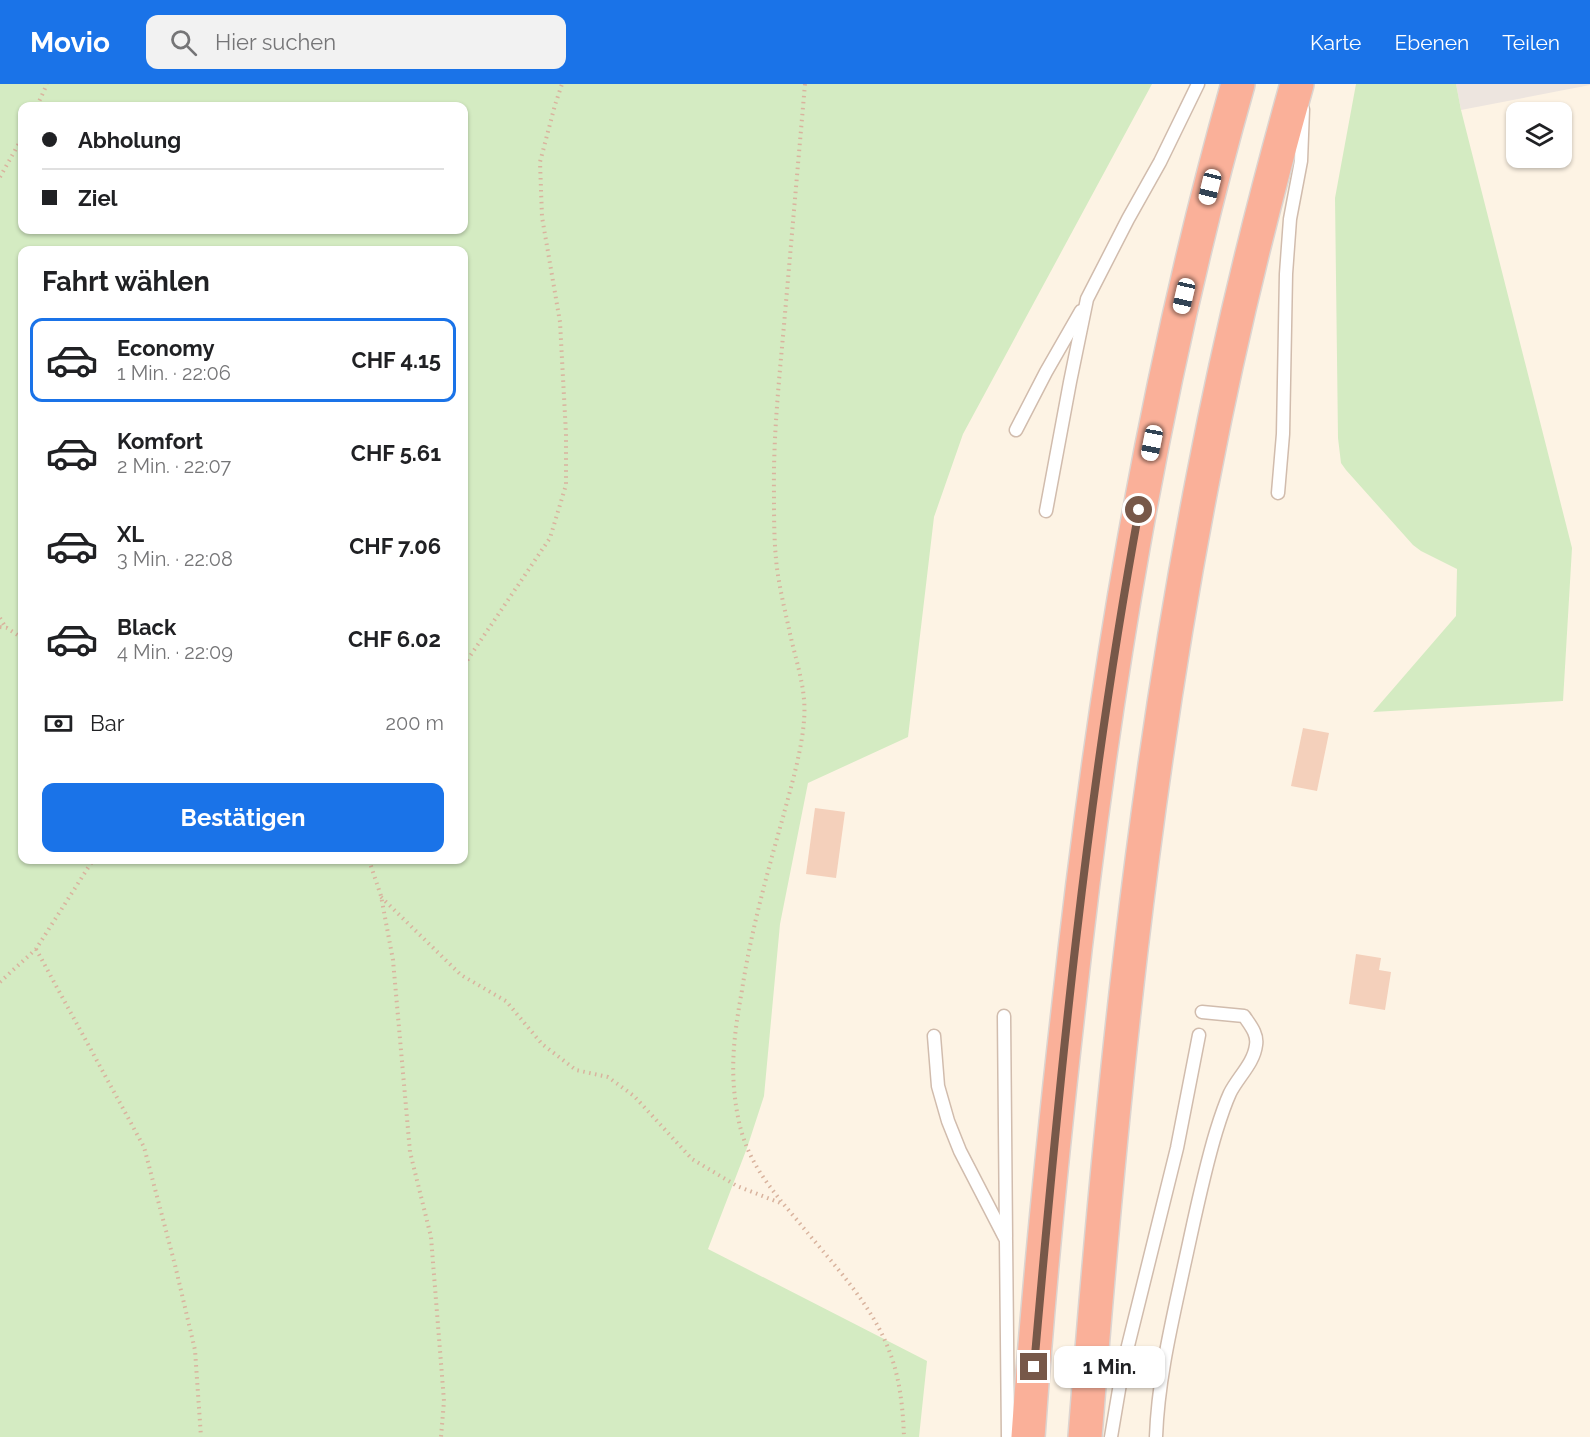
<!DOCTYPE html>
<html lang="de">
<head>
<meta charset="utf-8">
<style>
  :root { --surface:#fff; --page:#f2f2f2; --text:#202124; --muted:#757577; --line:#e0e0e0; --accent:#1a73e8 }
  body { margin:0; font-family:Raleway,sans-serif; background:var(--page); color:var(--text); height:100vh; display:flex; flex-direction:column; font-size:22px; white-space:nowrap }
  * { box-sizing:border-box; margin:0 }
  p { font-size:20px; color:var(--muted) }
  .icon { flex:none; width:33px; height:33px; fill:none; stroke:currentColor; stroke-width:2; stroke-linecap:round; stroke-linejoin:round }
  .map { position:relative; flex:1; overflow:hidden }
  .details { position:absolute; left:18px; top:162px; width:450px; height:618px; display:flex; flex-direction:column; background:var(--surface); border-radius:12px; box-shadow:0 2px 4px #0004 }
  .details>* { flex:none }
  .banner { position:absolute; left:18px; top:18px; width:450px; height:132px; border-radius:12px; box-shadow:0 2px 4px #0004; display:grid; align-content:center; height:132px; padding:0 24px; background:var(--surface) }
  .fabs { position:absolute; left:1506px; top:18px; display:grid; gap:12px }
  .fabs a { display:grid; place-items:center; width:66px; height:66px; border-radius:12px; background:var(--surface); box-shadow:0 2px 4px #0004; font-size:30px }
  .end { position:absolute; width:27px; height:27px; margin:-14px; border:8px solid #775849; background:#fff; box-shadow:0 0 0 3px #fff }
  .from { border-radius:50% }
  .bubble { position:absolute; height:42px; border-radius:12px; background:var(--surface); box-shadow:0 2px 4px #0004; font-size:20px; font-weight:700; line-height:42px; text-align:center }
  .car { position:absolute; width:18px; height:36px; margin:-18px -9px; border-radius:8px; box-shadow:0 0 4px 2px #0007; background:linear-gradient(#fff 24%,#345 0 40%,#fff 0 76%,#345 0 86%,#fff 0) }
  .banner b { display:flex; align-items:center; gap:21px; height:57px; font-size:22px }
  .banner b+b { border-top:2px solid var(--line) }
  .banner i { width:15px; height:15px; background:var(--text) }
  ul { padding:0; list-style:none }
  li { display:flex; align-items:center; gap:18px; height:84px; margin:0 12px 9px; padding:0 12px; border:3px solid transparent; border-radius:12px }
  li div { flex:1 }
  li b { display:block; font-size:22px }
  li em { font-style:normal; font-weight:700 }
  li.selected { border-color:var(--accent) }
  li>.icon { width:54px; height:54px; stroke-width:1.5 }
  h2 { padding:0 24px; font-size:27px; line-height:72px }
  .pay { display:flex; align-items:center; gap:15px; height:66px; padding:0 24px; font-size:22px }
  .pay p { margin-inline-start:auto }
  .primary-button { display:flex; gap:12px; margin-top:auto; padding:12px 24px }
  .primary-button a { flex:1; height:69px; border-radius:12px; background:var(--accent); color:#fff; font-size:24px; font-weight:700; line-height:69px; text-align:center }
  header { display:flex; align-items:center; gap:36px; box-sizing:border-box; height:84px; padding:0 30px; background:var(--accent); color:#fff }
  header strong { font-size:28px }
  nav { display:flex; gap:33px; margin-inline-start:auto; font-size:21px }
  .search { width:420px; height:54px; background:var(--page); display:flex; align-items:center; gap:15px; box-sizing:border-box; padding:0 21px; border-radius:12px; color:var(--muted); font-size:22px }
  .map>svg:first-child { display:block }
</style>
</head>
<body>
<header>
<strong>Movio</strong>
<div class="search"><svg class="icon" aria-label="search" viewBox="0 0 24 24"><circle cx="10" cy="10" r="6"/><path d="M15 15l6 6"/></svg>Hier suchen</div>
<nav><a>Karte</a><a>Ebenen</a><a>Teilen</a></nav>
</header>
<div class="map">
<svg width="1590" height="1353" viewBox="0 0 1590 1353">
  <rect width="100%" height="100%" fill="#fdf3e4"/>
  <!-- industrial -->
  <polygon fill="#ede5df" points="1456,0 1590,0 1590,1 1461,26"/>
  <!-- green -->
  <g fill="#d4ebc2" fill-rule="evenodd">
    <path d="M0 0H1152L963 350 934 433 908 653 808 699 780 840 764 1012 747 1064 708 1165 927 1277 919 1353H0ZM22 22H464V146H22ZM22 166H464V776H22Z"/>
    <polygon points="1356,0 1456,0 1461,26 1572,464 1563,617 1373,628 1456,532 1457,485 1421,467 1413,461 1346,386 1341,379 1338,354 1335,114"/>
  </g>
  <!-- building -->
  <g fill="#f4d0bb">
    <polygon points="1303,644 1329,649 1317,707 1291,702"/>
    <polygon points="815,724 845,728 836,794 806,790"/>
    <polygon points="1356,870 1381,874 1379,886 1391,888 1385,926 1349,920"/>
  </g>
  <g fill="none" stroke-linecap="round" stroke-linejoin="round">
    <!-- service casing -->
    <g stroke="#d1bcad" stroke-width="15">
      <g id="service">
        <polyline points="1016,346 1046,288 1081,227"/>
        <polyline points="1278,409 1283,350 1286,190 1290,135 1301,77 1303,25"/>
        <polyline points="1046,427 1070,298 1087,215 1128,135 1160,78 1198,0"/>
        <polyline points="1004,932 1006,1153"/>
        <polyline points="934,952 938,1002 948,1037 960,1067 1006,1156 1008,1353"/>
        <polyline points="1111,1353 1123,1282 1177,1064 1199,951"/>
        <path d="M1156 1353C1158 1295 1172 1238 1184 1182 1194 1137 1203 1091 1216 1048 1220 1035 1224 1022 1230 1009 1238 993 1254 979 1256 961 1258 950 1250 941 1244 932L1202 928"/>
      </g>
    </g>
    <!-- motorway casing -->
    <g stroke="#dcd4d0" stroke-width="36">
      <g id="motorway">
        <path d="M1028 1353C1038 1211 1052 1069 1068 928 1102 615 1152 303 1238 0"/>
        <path d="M1085 1353C1110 1030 1142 706 1204 389 1229 258 1261 128 1297 0"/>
      </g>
    </g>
    <!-- path -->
    <g stroke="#d9b39e" stroke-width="4" stroke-dasharray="1.5 4.5" stroke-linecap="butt">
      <path d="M805 0C798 80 791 161 784 241 779 297 773 354 774 411 774 432 774 454 776 475 778 498 784 522 789 545 795 575 807 605 804 636 802 666 791 703 783 733 767 790 751 847 742 906 734 951 729 987 738 1033 746 1076 769 1103 797 1136 830 1177 872 1219 890 1269 900 1295 903 1325 904 1353"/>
      <polyline points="37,22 47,0"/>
      <polyline points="0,93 22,54"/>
      <polyline points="0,534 6,544"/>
      <polyline points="0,543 7,544 22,554"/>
      <polyline points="464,581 550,454 566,401 566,350 560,238 542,133 540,78 555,21 562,0"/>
      <polyline points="369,776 381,812 393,876 410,1068 431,1153 444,1317 441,1353"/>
      <polyline points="381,813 461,891 506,917 542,960 576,986 608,993 634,1012 692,1075 737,1102 783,1120"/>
      <polyline points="36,865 144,1063 175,1181 195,1266 201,1353"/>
      <polyline points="0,898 36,865 93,776"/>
    </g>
    <!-- service -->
    <use href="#service" stroke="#fff" stroke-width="12"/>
    <!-- motorway -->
    <use href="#motorway" stroke="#fab099" stroke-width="33"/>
  </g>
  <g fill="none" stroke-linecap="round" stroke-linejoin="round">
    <!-- route -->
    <path stroke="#775849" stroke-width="8" d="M1034 1283C1059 996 1087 709 1139 426"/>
  </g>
</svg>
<div class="fabs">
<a><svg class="icon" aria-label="layers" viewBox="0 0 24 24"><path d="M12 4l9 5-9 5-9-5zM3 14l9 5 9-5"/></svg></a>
</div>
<i class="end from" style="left:1139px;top:426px"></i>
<i class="end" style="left:1034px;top:1283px"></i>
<div class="bubble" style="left:1054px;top:1262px;width:111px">1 Min.</div>
<i class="car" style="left:1210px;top:103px;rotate:194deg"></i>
<i class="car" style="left:1184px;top:212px;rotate:193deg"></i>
<i class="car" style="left:1152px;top:359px;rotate:191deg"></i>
<div class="banner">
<b><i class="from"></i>Abholung</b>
<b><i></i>Ziel</b>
</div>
<section class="details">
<h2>Fahrt wählen</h2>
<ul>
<li class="selected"><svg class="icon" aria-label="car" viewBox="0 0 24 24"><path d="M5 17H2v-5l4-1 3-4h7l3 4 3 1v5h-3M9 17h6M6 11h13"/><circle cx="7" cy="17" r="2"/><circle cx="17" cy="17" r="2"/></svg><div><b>Economy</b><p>1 Min. · 22:06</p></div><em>CHF 4.15</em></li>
<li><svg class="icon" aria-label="car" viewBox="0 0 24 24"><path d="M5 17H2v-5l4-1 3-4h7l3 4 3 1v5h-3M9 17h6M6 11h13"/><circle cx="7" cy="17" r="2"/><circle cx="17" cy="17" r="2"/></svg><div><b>Komfort</b><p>2 Min. · 22:07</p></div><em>CHF 5.61</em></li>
<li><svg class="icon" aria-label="car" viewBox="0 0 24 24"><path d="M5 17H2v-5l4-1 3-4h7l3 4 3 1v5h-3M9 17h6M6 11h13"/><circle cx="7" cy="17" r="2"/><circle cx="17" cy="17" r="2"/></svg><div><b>XL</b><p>3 Min. · 22:08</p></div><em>CHF 7.06</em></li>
<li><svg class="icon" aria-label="car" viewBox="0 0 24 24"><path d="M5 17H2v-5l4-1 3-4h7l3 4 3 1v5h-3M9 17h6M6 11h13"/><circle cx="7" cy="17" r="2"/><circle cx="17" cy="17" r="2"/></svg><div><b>Black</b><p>4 Min. · 22:09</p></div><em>CHF 6.02</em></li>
</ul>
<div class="pay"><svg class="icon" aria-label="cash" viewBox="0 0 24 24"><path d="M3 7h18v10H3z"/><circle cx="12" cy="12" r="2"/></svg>Bar<p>200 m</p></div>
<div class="primary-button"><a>Bestätigen</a></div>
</section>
</div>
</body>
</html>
